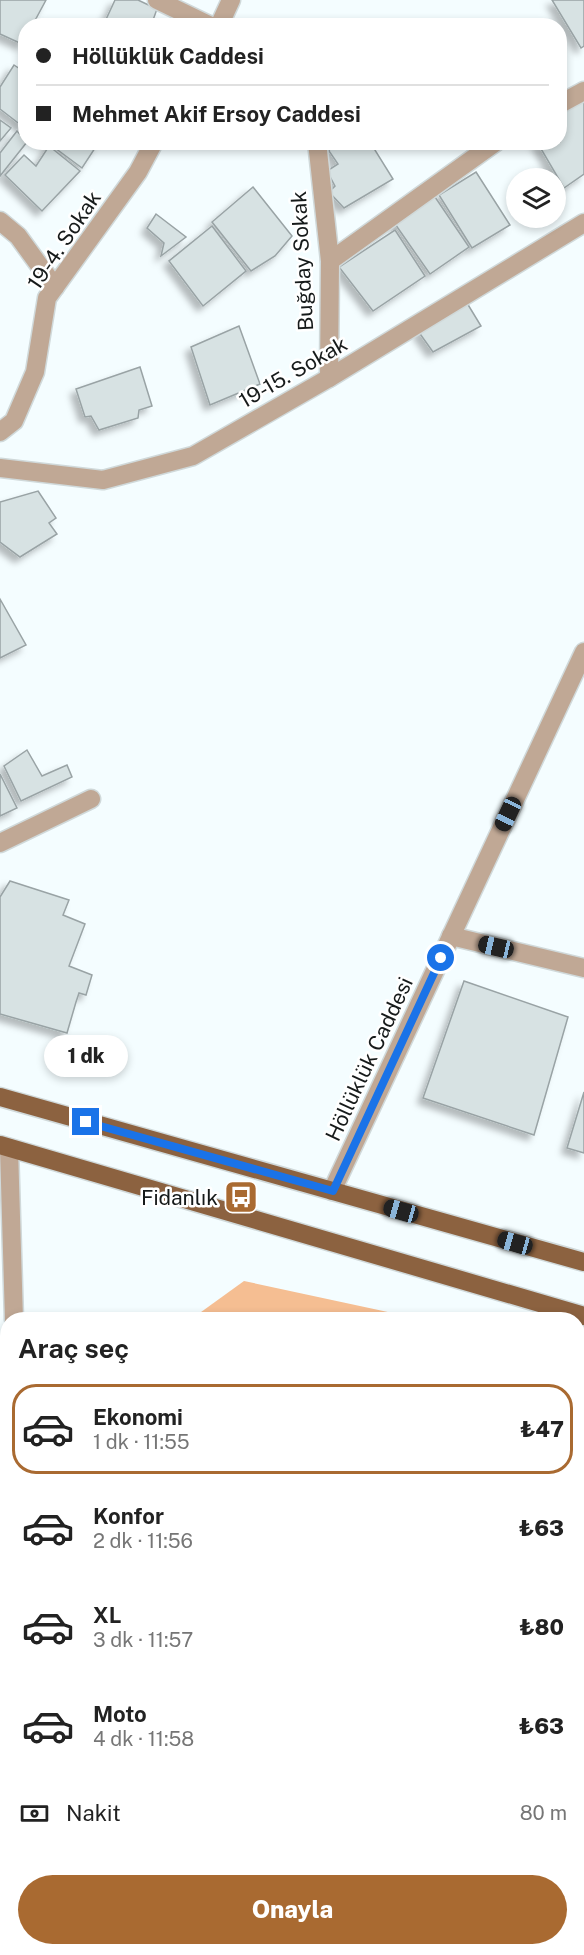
<!DOCTYPE html>
<html lang="tr">
<head>
<meta charset="utf-8">
<style>
  :root { --surface:#fff; --page:#f2f2f2; --text:#222; --muted:#767676; --line:#e0e0e0; --accent:#a96a31 }
  body { margin:0; font-family:"Public Sans",sans-serif; background:var(--page); color:var(--text); height:100vh; display:flex; flex-direction:column; font-size:22px; white-space:nowrap }
  * { box-sizing:border-box; margin:0 }
  p { font-size:20px; color:var(--muted) }
  .icon { flex:none; width:33px; height:33px; fill:none; stroke:currentColor; stroke-width:2; stroke-linecap:round; stroke-linejoin:round }
  .map { position:relative; flex:1; overflow:hidden }
  .details { position:absolute; left:0px; top:1312px; width:585px; height:644px; display:flex; flex-direction:column; background:var(--surface); border-radius:24px 24px 0 0; box-shadow:0 3px 9px #0003 }
  .details>* { flex:none }
  .hud { position:absolute; left:18px; top:18px; width:549px; height:132px; border-radius:24px; box-shadow:0 3px 9px #0003; display:grid; align-content:center; height:132px; padding:0 18px; background:var(--surface) }
  .tools { position:absolute; left:506px; top:168px; display:grid; gap:12px }
  .tools a { display:grid; place-items:center; width:60px; height:60px; border-radius:50%; background:var(--surface); box-shadow:0 3px 9px #0003; font-size:30px }
  .end { position:absolute; width:27px; height:27px; margin:-14px; border:8px solid #1a73e8; background:#fff; box-shadow:0 0 0 3px #fff }
  .from { border-radius:50% }
  .bubble { position:absolute; height:42px; border-radius:21px; background:var(--surface); box-shadow:0 3px 9px #0003; font-size:20px; font-weight:800; line-height:42px; text-align:center }
  .car { position:absolute; width:18px; height:36px; margin:-18px -9px; border-radius:8px; box-shadow:0 0 4px 2px #0007; background:linear-gradient(#222 24%,#8ab4d8 0 40%,#222 0 76%,#8ab4d8 0 86%,#222 0) }
  .hud b { display:flex; align-items:center; gap:21px; height:57px; font-size:22px }
  .hud b+b { border-top:2px solid var(--line) }
  .hud i { width:15px; height:15px; background:var(--text) }
  ul { padding:0; list-style:none }
  li { display:flex; align-items:center; gap:18px; height:90px; margin:0 12px 9px; padding:0 6px; border:3px solid transparent; border-radius:24px }
  li div { flex:1 }
  li b { display:block; font-size:22px }
  li em { font-style:normal; font-weight:800 }
  li.selected { border-color:var(--accent) }
  li>.icon { width:54px; height:54px; stroke-width:1.5 }
  h2 { padding:0 18px; font-size:27px; line-height:72px }
  .pay { display:flex; align-items:center; gap:15px; height:66px; padding:0 18px; font-size:22px }
  .pay p { margin-inline-start:auto }
  .action { display:flex; gap:12px; margin-top:auto; padding:12px 18px }
  .action a { flex:1; height:69px; border-radius:36px; background:var(--accent); color:#fff; font-size:24px; font-weight:800; line-height:69px; text-align:center }
  .map>svg:first-child { display:block }
</style>
</head>
<body>
<div class="map">
<svg width="584" height="1955" viewBox="0 0 584 1955">
  <defs>
    <filter id="shadow"><feDropShadow dx="-5.5" dy="5.5" stdDeviation="3" flood-color="#0004"/></filter>
  </defs>
  <rect width="100%" height="100%" fill="#f4fdff"/>
  <!-- forest -->
  <g fill="#f5be92">
    <polygon points="244,1281 425,1320 190,1320"/>
    <path d="M578 1468C584 1524 583 1576 578 1632Z"/>
    <rect x="143" y="1948" width="401" height="7"/>
  </g>
  <!-- building -->
  <g fill="#d7e2e3" stroke="#99a3a5" stroke-width="1.5" filter="url(#shadow)">
    <polygon points="0,0 46,0 32,26 26,26 26,37 22,44 0,34"/>
    <polygon points="115,0 138,0 157,9 152,23 156,26 103,26"/>
    <polygon points="552,0 584,0 584,46 581,48"/>
    <polygon points="14,65 26,73 26,129 0,109 0,87"/>
    <polygon points="584,101 584,174 564,188 537,142 560,142 560,112"/>
    <polygon points="0,120 11,128 0,141"/>
    <polygon points="17,131 27,142 0,176 0,153"/>
    <polygon points="47,142 99,142 82,168"/>
    <polygon points="333,142 370,142 393,179 344,208 329,192 335,186 327,171 338,164 329,151"/>
    <polygon points="49,146 80,171 42,211 5,175 24,155 36,166"/>
    <polygon points="476,172 510,225 472,248 439,195"/>
    <polygon points="253,187 292,236 275,256 251,271 212,222"/>
    <polygon points="435,197 469,247 430,274 393,221"/>
    <polygon points="156,214 186,237 161,256 164,243 147,228"/>
    <polygon points="212,226 246,271 203,306 169,261"/>
    <polygon points="395,230 425,276 373,311 339,267"/>
    <polygon points="467,303 481,326 433,352 418,331"/>
    <polygon points="239,326 260,384 210,405 191,347"/>
    <polygon points="140,367 152,406 139,410 138,418 99,430 91,416 85,417 76,389"/>
    <polygon points="38,491 56,518 49,523 57,534 20,557 0,542 0,502"/>
    <polygon points="0,599 26,645 0,658"/>
    <polygon points="27,750 42,776 67,765 72,777 21,801 4,766"/>
    <polygon points="0,774 17,808 0,816"/>
    <polygon points="10,881 69,900 63,915 85,924 69,966 92,975 86,995 79,993 76,1002 67,1033 0,1014 0,897"/>
    <polygon points="464,981 568,1017 534,1135 423,1098"/>
    <polygon points="584,1092 584,1153 567,1148"/>
    <polygon points="8,1607 8,1633 6,1634 1,1609"/>
    <polygon points="8,1718 8,1741 0,1740 0,1719"/>
    <polygon points="0,1929 8,1929 8,1948 25,1948 25,1955 0,1955"/>
  </g>
  <g fill="none" stroke-linecap="round" stroke-linejoin="round">
    <!-- minor casing -->
    <g stroke="#d0d9da" stroke-width="21">
      <g id="minor">
        <polyline points="157,0 211,26"/>
        <polyline points="219,26 231,0"/>
        <polyline points="560,104 584,91"/>
        <polyline points="317,142 330,261 329,378"/>
        <polyline points="0,221 18,236 55,287"/>
        <polyline points="330,261 496,142"/>
        <polyline points="0,432 14,421 35,372 47,298 138,172 154,142"/>
        <polyline points="0,468 103,480 193,456 329,378 584,223"/>
        <polyline points="0,843 91,799"/>
        <polyline points="451,936 584,968"/>
        <polyline points="9,1148 14,1320"/>
        <polyline points="332,1191 584,652"/>
        <polyline points="0,1374 8,1375"/>
        <polyline points="0,1678 8,1676"/>
        <polyline points="0,1923 8,1922"/>
        <polyline points="94,1948 95,1955"/>
      </g>
    </g>
    <!-- primary casing -->
    <g stroke="#d0d9da" stroke-width="21">
      <g id="primary">
        <polyline points="0,1097 584,1262"/>
        <polyline points="0,1145 584,1316"/>
      </g>
    </g>
    <!-- minor -->
    <use href="#minor" stroke="#c0a895" stroke-width="18"/>
    <!-- primary -->
    <use href="#primary" stroke="#8c6240" stroke-width="18"/>
  </g>
  <g fill="none" stroke-linecap="round" stroke-linejoin="round">
    <!-- route -->
    <polyline stroke="#1a73e8" stroke-width="8" points="86,1122 333,1191 441,958"/>
  </g>
  <!-- icons -->
  <defs>
    <g id="bus-square" transform="scale(1.725)"><rect x="-9" y="-9" width="18" height="18" rx="4" fill="#a96a31" stroke="#fff"/><path d="M-5-6H5V4H4V6H2V4H-2V6H-4V4H-5ZM-3.5-4V0h7V-4ZM-3.5 1.2v1.5H-2V1.2ZM2 1.2v1.5H3.5V1.2Z" fill="#fff"/></g>
  </defs>
  <g fill-rule="evenodd">
    <use href="#bus-square" x="241" y="1197"/>
  </g>
  <g text-anchor="middle" dominant-baseline="central" stroke-width="5" stroke-linejoin="round" paint-order="stroke">
    <!-- street labels -->
    <g font-size="21" fill="#161a1a" stroke="#fff">
      <text transform="translate(64 240) rotate(-56)">19-4. Sokak</text>
      <text transform="translate(302 261) rotate(-93)">Buğday Sokak</text>
      <text transform="translate(293 372) rotate(-30)">19-15. Sokak</text>
      <text transform="translate(369 1059) rotate(-65)">Höllüklük Caddesi</text>
    </g>
    <!-- poi labels -->
    <g font-size="21" fill="#161a1a" stroke="#fff" text-anchor="end">
      <text x="218" y="1197">Fidanlık</text>
    </g>
  </g>
</svg>
<div class="tools">
<a><svg class="icon" aria-label="layers" viewBox="0 0 24 24"><path d="M12 4l9 5-9 5-9-5zM3 14l9 5 9-5"/></svg></a>
</div>
<i class="end from" style="left:441px;top:958px"></i>
<i class="end" style="left:86px;top:1122px"></i>
<div class="bubble" style="left:44px;top:1035px;width:84px">1 dk</div>
<i class="car" style="left:508px;top:814px;rotate:205deg"></i>
<i class="car" style="left:496px;top:947px;rotate:283deg"></i>
<i class="car" style="left:401px;top:1211px;rotate:286deg"></i>
<i class="car" style="left:515px;top:1243px;rotate:286deg"></i>
<div class="hud">
<b><i class="from"></i>Höllüklük Caddesi</b>
<b><i></i>Mehmet Akif Ersoy Caddesi</b>
</div>
<section class="details">
<h2>Araç seç</h2>
<ul>
<li class="selected"><svg class="icon" aria-label="car" viewBox="0 0 24 24"><path d="M5 17H2v-5l4-1 3-4h7l3 4 3 1v5h-3M9 17h6M6 11h13"/><circle cx="7" cy="17" r="2"/><circle cx="17" cy="17" r="2"/></svg><div><b>Ekonomi</b><p>1 dk · 11:55</p></div><em>₺47</em></li>
<li><svg class="icon" aria-label="car" viewBox="0 0 24 24"><path d="M5 17H2v-5l4-1 3-4h7l3 4 3 1v5h-3M9 17h6M6 11h13"/><circle cx="7" cy="17" r="2"/><circle cx="17" cy="17" r="2"/></svg><div><b>Konfor</b><p>2 dk · 11:56</p></div><em>₺63</em></li>
<li><svg class="icon" aria-label="car" viewBox="0 0 24 24"><path d="M5 17H2v-5l4-1 3-4h7l3 4 3 1v5h-3M9 17h6M6 11h13"/><circle cx="7" cy="17" r="2"/><circle cx="17" cy="17" r="2"/></svg><div><b>XL</b><p>3 dk · 11:57</p></div><em>₺80</em></li>
<li><svg class="icon" aria-label="car" viewBox="0 0 24 24"><path d="M5 17H2v-5l4-1 3-4h7l3 4 3 1v5h-3M9 17h6M6 11h13"/><circle cx="7" cy="17" r="2"/><circle cx="17" cy="17" r="2"/></svg><div><b>Moto</b><p>4 dk · 11:58</p></div><em>₺63</em></li>
</ul>
<div class="pay"><svg class="icon" aria-label="cash" viewBox="0 0 24 24"><path d="M3 7h18v10H3z"/><circle cx="12" cy="12" r="2"/></svg>Nakit<p>80 m</p></div>
<div class="action"><a>Onayla</a></div>
</section>
</div>
</body>
</html>
